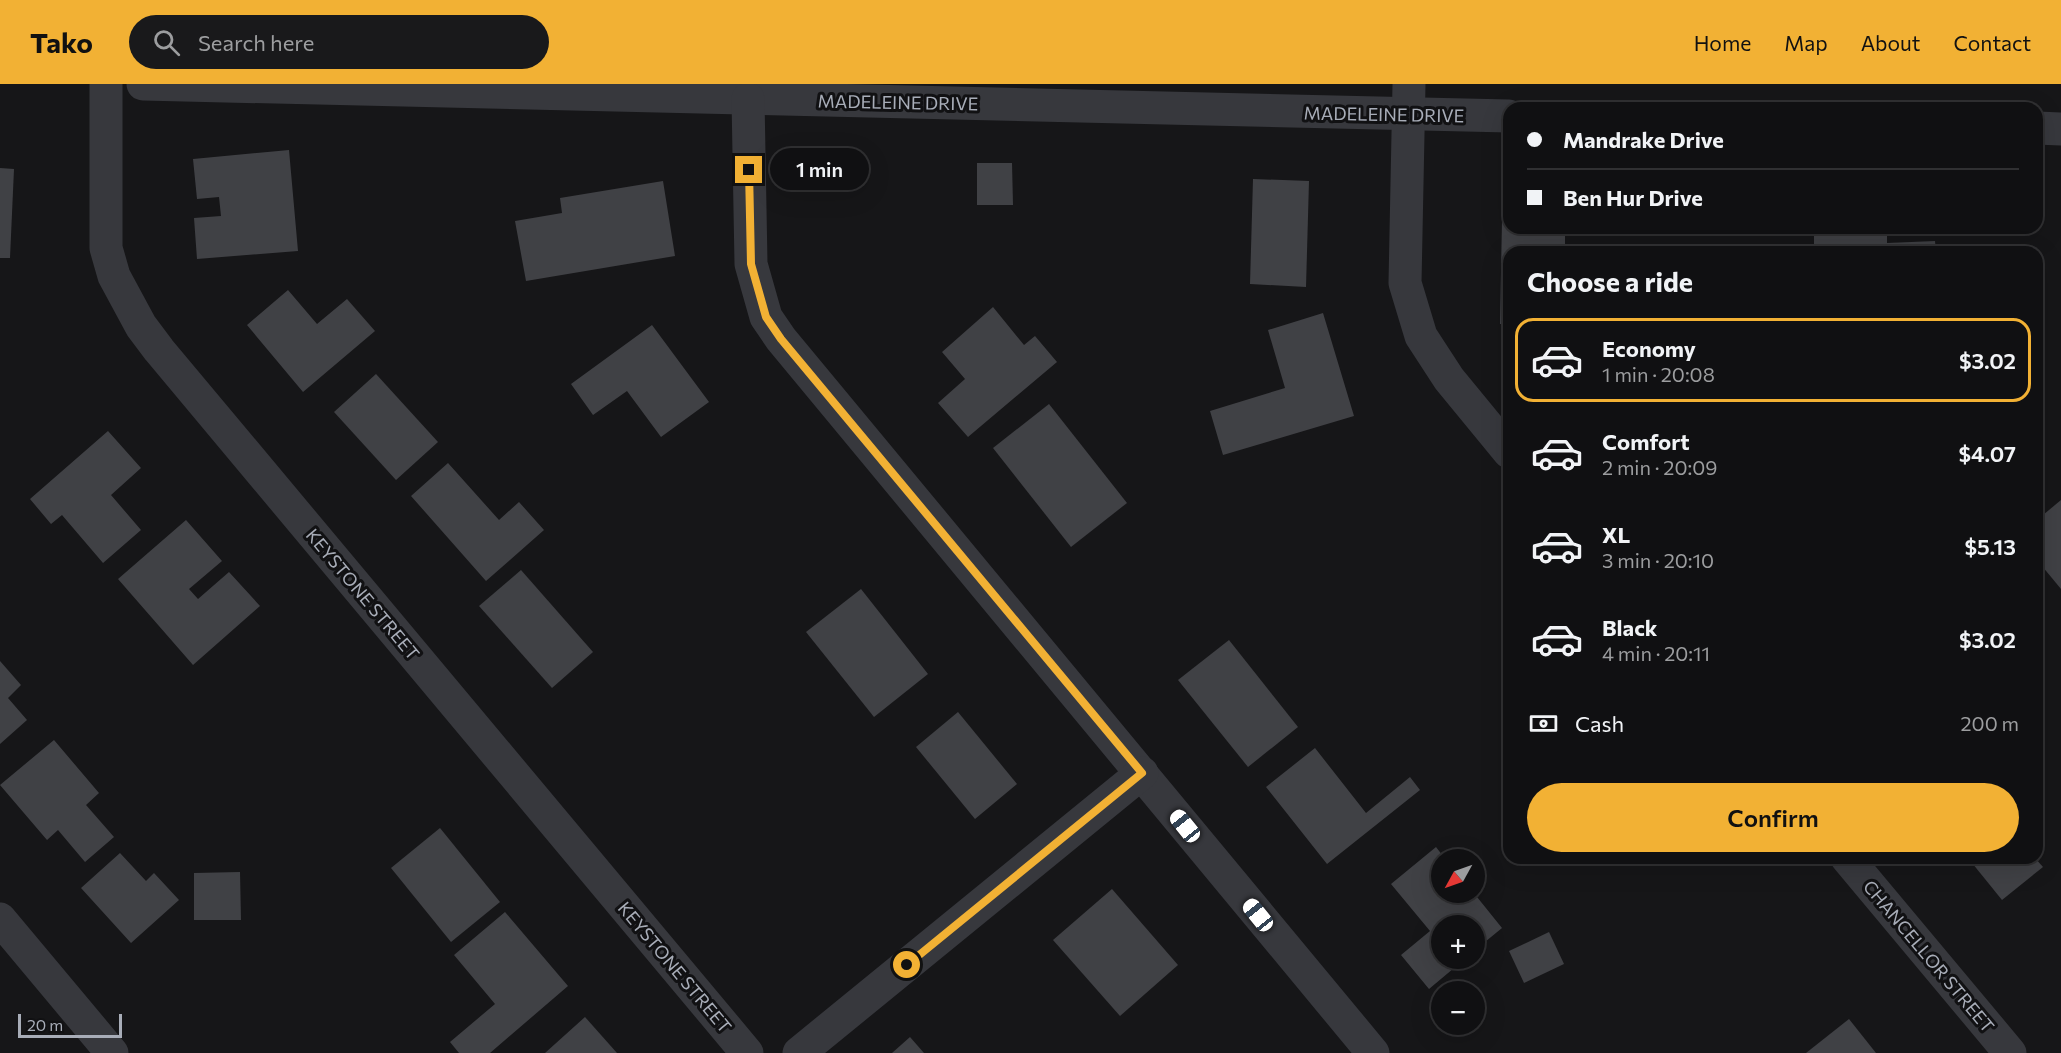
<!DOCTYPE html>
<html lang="en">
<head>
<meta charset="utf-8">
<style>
  :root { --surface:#101012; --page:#19191b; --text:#f1f3f6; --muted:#9c9d9f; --line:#303032; --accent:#f2b134 }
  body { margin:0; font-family:Commissioner,sans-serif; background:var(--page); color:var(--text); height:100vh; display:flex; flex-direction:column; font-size:22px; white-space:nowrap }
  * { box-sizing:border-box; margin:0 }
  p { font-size:20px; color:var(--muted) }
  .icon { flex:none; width:33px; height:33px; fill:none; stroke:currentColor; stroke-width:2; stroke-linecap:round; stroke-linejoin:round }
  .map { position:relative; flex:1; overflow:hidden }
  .details { position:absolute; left:1503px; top:162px; width:540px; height:618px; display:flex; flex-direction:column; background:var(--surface); border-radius:18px; box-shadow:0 6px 24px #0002,0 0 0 2px var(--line) }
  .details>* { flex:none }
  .banner { position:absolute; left:1503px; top:18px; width:540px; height:132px; border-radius:18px; box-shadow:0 6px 24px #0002,0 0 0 2px var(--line); display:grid; align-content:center; height:132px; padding:0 24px; background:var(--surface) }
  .needle { width:39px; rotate:230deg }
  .buttons { position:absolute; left:1431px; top:765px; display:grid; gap:12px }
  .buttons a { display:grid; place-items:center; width:54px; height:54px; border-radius:50%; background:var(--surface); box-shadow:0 6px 24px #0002,0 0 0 2px var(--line); font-size:30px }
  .scale { position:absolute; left:18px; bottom:15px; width:104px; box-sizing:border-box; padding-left:6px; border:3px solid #a8adb8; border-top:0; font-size:16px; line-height:21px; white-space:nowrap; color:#a8adb8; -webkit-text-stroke:4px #111113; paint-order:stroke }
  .end { position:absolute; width:27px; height:27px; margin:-14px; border:8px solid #f2b134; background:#111; box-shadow:0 0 0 3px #111 }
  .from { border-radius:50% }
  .bubble { position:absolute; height:42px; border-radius:21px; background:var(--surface); box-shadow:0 6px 24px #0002,0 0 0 2px var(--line); font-size:20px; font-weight:600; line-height:42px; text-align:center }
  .car { position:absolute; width:18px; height:36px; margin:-18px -9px; border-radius:8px; box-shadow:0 0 4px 2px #0007; background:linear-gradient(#fff 24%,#345 0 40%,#fff 0 76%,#345 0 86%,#fff 0) }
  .banner b { display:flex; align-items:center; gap:21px; height:57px; font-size:22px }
  .banner b+b { border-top:2px solid var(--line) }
  .banner i { width:15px; height:15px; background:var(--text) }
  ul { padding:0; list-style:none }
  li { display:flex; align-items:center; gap:18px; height:84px; margin:0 12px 9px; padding:0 12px; border:3px solid transparent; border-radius:18px }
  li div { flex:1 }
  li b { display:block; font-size:22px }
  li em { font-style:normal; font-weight:600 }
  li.selected { border-color:var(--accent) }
  li>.icon { width:54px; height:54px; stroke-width:1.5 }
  h2 { padding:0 24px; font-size:27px; line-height:72px }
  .pay { display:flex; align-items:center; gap:15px; height:66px; padding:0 24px; font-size:22px }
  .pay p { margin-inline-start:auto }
  .primary-button { display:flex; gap:12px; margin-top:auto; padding:12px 24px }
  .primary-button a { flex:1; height:69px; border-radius:36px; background:var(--accent); color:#111; font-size:24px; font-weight:600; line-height:69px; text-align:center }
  header { display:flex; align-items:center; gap:36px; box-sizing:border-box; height:84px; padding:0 30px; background:var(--accent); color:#111 }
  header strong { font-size:28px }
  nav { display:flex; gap:33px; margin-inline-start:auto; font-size:21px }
  .search { width:420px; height:54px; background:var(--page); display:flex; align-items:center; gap:15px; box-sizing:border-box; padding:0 21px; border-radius:33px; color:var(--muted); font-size:22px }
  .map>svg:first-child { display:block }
</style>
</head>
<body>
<header>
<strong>Tako</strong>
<div class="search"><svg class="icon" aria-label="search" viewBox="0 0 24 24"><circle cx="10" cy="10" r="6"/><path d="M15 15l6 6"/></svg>Search here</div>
<nav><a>Home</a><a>Map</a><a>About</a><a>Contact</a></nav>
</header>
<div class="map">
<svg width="2061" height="969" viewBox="0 0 2061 969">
  <rect width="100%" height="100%" fill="#161618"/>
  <!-- building -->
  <g fill="#404145">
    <polygon points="289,66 298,167 197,175 194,134 221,132 219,113 197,115 193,75"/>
    <polygon points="977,79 1012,79 1013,121 977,121"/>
    <polygon points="0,84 14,85 10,174 0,174"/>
    <polygon points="1253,95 1309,97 1306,203 1250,200"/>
    <polygon points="663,97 675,172 526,197 515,137 562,129 560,114"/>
    <polygon points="1502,136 1509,137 1509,144 1565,144 1565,168 1509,168 1509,240 1500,240"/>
    <polygon points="1814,144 1887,144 1887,159 1935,157 1936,168 1831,168 1831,164 1814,164"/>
    <polygon points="288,206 317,240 347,215 375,247 303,308 247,241"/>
    <polygon points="993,223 1024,261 1035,252 1057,278 968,353 938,319 965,295 942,268"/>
    <polygon points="1323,229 1354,332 1223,371 1210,327 1285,304 1268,246"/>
    <polygon points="652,241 709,318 661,353 627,307 593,331 571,300"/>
    <polygon points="376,290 438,358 396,396 334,328"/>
    <polygon points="1049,320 1127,419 1071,463 993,364"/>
    <polygon points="108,347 141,384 111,411 141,446 103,479 62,431 51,440 30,415"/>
    <polygon points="448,379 499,436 519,418 544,446 486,497 411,412"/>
    <polygon points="2061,416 2061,505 2037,476 2037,436"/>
    <polygon points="186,436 222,477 189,505 198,515 229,488 260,522 193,581 118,495"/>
    <polygon points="521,486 593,568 552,604 479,522"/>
    <polygon points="861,505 928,590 874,633 806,548"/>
    <polygon points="1229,556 1298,643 1248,683 1178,596"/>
    <polygon points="0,577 21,601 8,614 27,636 0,660"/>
    <polygon points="958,628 1017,700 975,735 916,663"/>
    <polygon points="54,656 99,709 86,721 114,753 85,778 58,746 47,756 0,701"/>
    <polygon points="1315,664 1366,729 1410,693 1420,706 1327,780 1266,703"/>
    <polygon points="440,744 500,818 451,858 391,784"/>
    <polygon points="1436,763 1446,776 1442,776 1442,808 1473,808 1502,844 1474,867 1474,842 1442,842 1442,874 1466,874 1429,905 1401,871 1430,847 1391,800"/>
    <polygon points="120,769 146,797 154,789 179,816 131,859 81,804"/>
    <polygon points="1968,774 2035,774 2043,783 2002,816"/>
    <polygon points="240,788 241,836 194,836 194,789"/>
    <polygon points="1112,805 1178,881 1120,932 1053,856"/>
    <polygon points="505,828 568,902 490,969 459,969 450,958 495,920 454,871"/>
    <polygon points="1549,848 1564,880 1524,899 1509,867"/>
    <polygon points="585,933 617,969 545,969"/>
    <polygon points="1849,935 1876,969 1806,969"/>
    <polygon points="910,953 924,969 892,969"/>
  </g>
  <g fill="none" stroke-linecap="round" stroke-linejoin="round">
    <!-- minor -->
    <g stroke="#37383d" stroke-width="33">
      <polyline points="106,0 106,164 114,192 141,242 159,266 747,969"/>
      <polyline points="143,0 1509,32"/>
      <polyline points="1409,0 1405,199 1421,252 1449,295 1509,368"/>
      <polyline points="748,15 751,180 766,233 781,255 1373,969"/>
      <polyline points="2037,44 2061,45"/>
      <polyline points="1847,774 2010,969"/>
      <polyline points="0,835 112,969"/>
      <polyline points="799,969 1142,689"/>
    </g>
  </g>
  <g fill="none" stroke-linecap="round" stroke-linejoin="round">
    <!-- route -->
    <polyline stroke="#f2b134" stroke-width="8" points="749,86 751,180 766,233 781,255 1142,689 907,881"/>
  </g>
  <g text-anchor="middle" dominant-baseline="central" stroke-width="6" stroke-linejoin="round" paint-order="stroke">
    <!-- street labels -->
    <g font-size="18" fill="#a8adb8" stroke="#111113">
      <text transform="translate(898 18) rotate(1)">MADELEINE DRIVE</text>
      <text transform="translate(1384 30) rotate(1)">MADELEINE DRIVE</text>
      <text transform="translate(363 510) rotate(50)">KEYSTONE STREET</text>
      <text transform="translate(1929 872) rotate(50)">CHANCELLOR STREET</text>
      <text transform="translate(675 883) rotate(50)">KEYSTONE STREET</text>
    </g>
  </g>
</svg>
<div class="buttons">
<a><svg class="needle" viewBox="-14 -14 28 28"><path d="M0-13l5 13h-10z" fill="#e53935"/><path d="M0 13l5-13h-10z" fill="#9c9d9f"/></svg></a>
<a>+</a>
<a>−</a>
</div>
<div class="scale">20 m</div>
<i class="end from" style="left:907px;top:881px"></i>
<i class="end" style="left:749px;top:86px"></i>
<div class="bubble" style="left:770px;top:64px;width:99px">1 min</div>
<i class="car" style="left:1185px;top:742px;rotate:321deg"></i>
<i class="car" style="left:1258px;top:831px;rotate:321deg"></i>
<div class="banner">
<b><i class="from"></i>Mandrake Drive</b>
<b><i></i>Ben Hur Drive</b>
</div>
<section class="details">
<h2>Choose a ride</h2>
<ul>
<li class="selected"><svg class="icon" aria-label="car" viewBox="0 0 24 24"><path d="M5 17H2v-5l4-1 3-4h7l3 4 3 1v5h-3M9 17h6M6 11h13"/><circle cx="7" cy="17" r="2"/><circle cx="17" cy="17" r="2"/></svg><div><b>Economy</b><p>1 min · 20:08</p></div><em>$3.02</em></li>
<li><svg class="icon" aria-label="car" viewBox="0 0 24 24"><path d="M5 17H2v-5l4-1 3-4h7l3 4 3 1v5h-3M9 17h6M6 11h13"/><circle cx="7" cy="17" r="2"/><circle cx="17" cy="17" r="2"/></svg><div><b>Comfort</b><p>2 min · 20:09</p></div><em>$4.07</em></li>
<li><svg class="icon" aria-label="car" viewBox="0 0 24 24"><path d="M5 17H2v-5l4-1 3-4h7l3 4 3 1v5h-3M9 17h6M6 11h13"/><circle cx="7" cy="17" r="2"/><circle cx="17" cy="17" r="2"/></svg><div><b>XL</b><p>3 min · 20:10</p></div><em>$5.13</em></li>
<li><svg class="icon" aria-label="car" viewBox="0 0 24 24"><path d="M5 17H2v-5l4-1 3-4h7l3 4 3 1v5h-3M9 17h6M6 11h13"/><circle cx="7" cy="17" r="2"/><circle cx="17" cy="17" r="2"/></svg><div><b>Black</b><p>4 min · 20:11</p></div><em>$3.02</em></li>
</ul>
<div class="pay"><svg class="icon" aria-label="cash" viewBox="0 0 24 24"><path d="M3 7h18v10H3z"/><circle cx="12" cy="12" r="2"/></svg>Cash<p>200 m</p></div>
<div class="primary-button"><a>Confirm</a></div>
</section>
</div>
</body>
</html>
